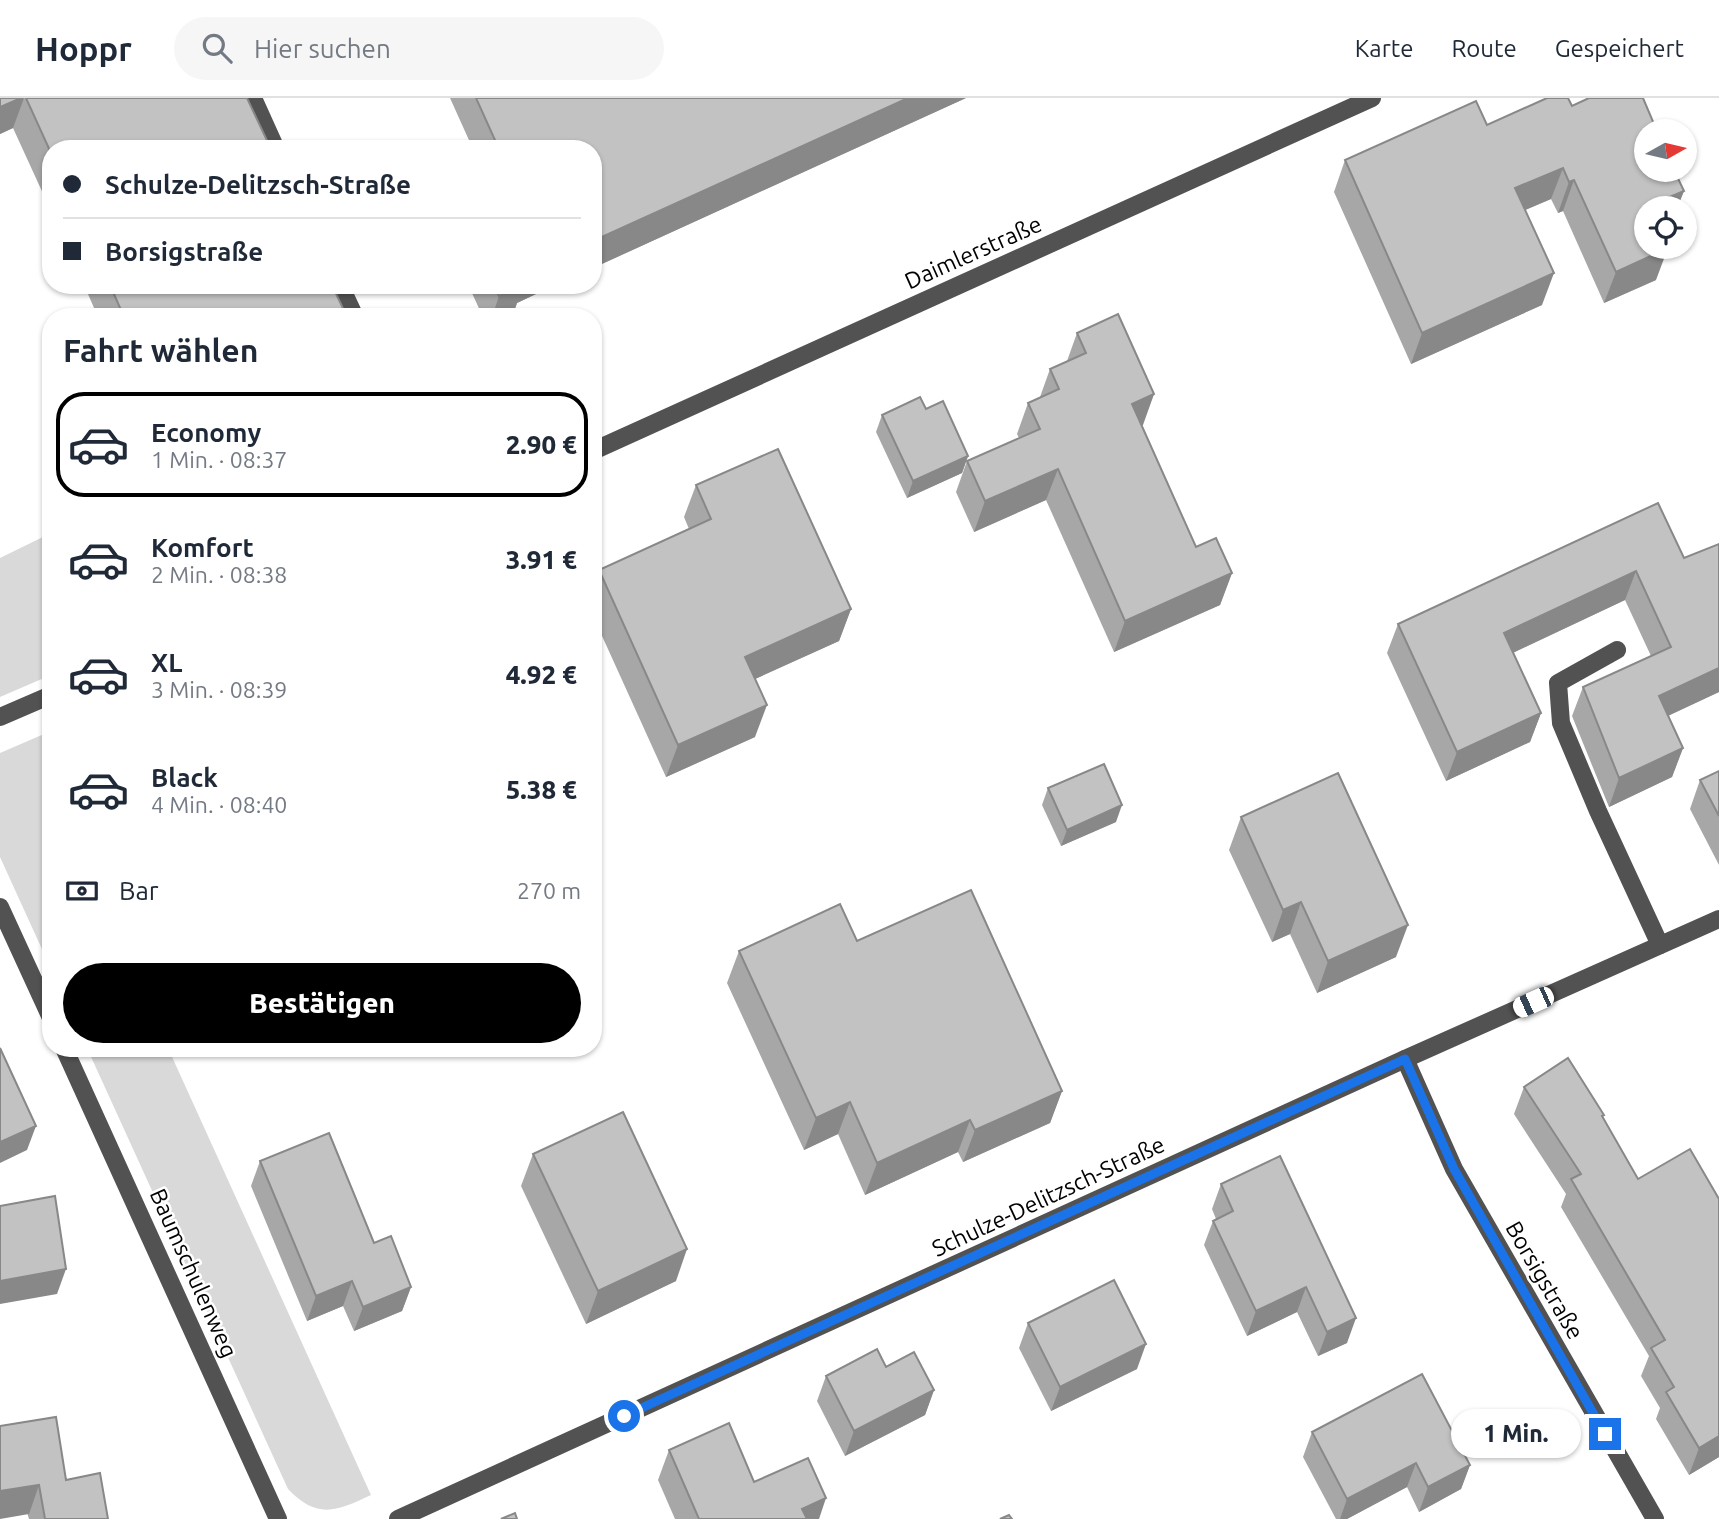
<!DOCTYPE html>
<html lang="de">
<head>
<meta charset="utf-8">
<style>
  :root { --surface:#fff; --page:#f6f6f7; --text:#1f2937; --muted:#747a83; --line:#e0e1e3; --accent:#000 }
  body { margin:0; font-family:Ubuntu,sans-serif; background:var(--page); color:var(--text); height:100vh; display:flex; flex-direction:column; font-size:26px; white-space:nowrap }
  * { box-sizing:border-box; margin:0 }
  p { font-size:23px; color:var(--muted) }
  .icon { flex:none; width:38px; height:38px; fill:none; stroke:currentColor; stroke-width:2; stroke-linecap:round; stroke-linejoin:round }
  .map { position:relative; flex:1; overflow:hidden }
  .sheet { position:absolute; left:42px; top:210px; width:560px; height:749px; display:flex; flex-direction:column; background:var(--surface); border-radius:28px; box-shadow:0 2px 5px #0004 }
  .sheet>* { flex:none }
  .guide { position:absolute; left:42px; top:42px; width:560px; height:154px; border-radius:28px; box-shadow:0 2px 5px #0004; display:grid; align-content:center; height:154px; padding:0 21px; background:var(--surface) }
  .needle { width:46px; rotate:82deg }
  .fabs { position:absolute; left:1634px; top:21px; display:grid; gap:14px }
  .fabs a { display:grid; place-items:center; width:63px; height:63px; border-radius:50%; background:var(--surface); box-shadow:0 2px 5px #0004; font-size:35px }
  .end { position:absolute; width:32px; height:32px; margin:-16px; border:9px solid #1a73e8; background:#fff; box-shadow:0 0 0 4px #fff }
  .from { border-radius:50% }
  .bubble { position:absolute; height:49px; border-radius:24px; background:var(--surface); box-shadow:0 2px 5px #0004; font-size:23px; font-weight:800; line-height:49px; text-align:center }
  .car { position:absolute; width:21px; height:42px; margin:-21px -10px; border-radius:9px; box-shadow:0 0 5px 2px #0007; background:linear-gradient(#fff 24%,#345 0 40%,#fff 0 76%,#345 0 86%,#fff 0) }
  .guide b { display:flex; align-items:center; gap:24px; height:66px; font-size:26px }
  .guide b+b { border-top:2px solid var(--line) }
  .guide i { width:18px; height:18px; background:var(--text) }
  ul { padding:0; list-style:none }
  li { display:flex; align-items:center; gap:21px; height:105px; margin:0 14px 10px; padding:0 7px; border:4px solid transparent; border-radius:28px }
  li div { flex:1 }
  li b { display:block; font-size:26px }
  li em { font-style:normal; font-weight:800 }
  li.active { border-color:var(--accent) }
  li>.icon { width:63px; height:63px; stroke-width:1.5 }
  h2 { padding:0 21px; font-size:32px; line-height:84px }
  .pay { display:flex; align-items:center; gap:18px; height:77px; padding:0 21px; font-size:26px }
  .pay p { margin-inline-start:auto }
  .cta { display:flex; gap:14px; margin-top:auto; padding:14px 21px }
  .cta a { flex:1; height:80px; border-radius:42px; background:var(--accent); color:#fff; font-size:28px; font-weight:800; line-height:80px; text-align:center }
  header { display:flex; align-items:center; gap:42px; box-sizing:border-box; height:98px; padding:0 35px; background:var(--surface); border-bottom:2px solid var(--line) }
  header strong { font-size:33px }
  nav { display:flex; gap:38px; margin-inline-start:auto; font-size:24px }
  .search { width:490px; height:63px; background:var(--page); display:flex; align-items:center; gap:18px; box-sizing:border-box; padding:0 24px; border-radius:38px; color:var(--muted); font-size:26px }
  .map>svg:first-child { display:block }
</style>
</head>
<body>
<header>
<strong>Hoppr</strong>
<div class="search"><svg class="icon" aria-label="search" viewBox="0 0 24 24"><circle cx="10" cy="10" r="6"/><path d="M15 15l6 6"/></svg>Hier suchen</div>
<nav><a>Karte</a><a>Route</a><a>Gespeichert</a></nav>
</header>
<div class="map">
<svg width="1719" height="1421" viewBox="0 0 1719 1421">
  <rect width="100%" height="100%" fill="#fff"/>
  <!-- green -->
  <g fill="#d9d9d9">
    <polygon points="51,435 51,577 0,599 0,460"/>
    <polygon points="51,633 51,686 48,687 51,694 51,871 0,759 0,655"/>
    <path d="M87 950H168L371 1397C335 1414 317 1421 288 1391Z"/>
  </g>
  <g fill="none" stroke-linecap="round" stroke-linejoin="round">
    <!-- minor -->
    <g stroke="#525252" stroke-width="18">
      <polyline points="253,0 276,51"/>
      <polyline points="340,187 355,219"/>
      <polyline points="593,353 1372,0"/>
      <polyline points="1617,552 1558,585 1561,625 1598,713 1660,847"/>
      <polyline points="0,619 51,597"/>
      <polyline points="0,809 51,920"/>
      <polyline points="64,950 278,1421"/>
      <polyline points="1405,961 1454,1071 1655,1421"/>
      <polyline points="398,1421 1405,961 1719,821"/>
    </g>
  </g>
  <!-- wall -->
  <g fill="#a7a7a7">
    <polygon points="0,0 247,0 51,51 51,113 13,30 0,36"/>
    <polygon points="450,0 966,0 593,170 593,51 473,51"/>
    <polygon points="1572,8 1684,93 1677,110 1647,110 1656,182 1604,205 1563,113 1558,115 1551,101 1525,112 1542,207 1411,266 1334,94 1345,62 1487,27"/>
    <polygon points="84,187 332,187 347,219 98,219"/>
    <polygon points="473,187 555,187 517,205 512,219 483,219 471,193"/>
    <polygon points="1077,235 1154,296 1142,327 1196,449 1232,475 1220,507 1114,554 1046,402 974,434 956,394 967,363 1019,340 1017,336 1028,305 1040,299 1050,271 1067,263"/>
    <polygon points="926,311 968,358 962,375 907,400 876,334 882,317"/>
    <polygon points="696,387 851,511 839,543 755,581 755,639 666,679 593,518 593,488 599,472 689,431 684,419"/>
    <polygon points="1719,446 1719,594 1668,618 1683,650 1672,679 1609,709 1572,618 1583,589 1651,558 1625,502 1513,555 1541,615 1530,644 1446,683 1387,555 1398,526 1684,460"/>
    <polygon points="1719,673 1719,767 1690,711 1700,682"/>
    <polygon points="1048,690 1116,724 1061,748 1042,707"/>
    <polygon points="1241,719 1396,859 1317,895 1290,836 1272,844 1229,752"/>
    <polygon points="857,843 1062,993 1050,1025 963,1064 958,1054 865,1097 838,1036 804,1052 727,885 739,853"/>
    <polygon points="1524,989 1603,1020 1638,1081 1719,1101 1719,1359 1689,1377 1656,1321 1660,1310 1641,1278 1649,1258 1561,1109 1566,1096 1514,1016"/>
    <polygon points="533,1056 676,1183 586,1226 521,1088"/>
    <polygon points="1280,1058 1347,1245 1318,1258 1297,1214 1247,1238 1204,1147 1213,1123 1216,1121 1212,1111 1221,1086"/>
    <polygon points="260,1063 374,1145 411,1189 402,1213 354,1233 343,1208 307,1223 251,1088"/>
    <polygon points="1028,1225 1137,1271 1051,1313 1019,1250"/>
    <polygon points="826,1278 934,1292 925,1317 845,1358 817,1303"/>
    <polygon points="0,1328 66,1382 108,1421 29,1421"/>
    <polygon points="1312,1334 1470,1367 1461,1391 1419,1414 1407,1389 1347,1421 1336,1421 1303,1359"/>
    <polygon points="669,1352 754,1384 819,1421 675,1421 658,1382"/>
  </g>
  <!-- shaded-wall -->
  <g fill="#888">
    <polygon points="21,0 24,0 13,30 0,36 0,9"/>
    <polygon points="908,0 966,0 593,170 593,143"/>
    <polygon points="1563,70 1551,101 1504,121 1515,90"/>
    <polygon points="1574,82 1563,113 1558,115 1569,84"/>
    <polygon points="1684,93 1677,110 1652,110 1653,106"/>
    <polygon points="1668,150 1656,182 1604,205 1616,174"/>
    <polygon points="1554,175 1542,207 1411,266 1422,235"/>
    <polygon points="515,187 555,187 517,205 512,219 492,219 499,198"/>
    <polygon points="1154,296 1143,327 1121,337 1132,306"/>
    <polygon points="968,358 962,375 907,400 913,383"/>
    <polygon points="1058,371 1046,402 974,434 985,403"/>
    <polygon points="1636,473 1625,502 1493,564 1504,535"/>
    <polygon points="1232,475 1220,507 1114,554 1125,523"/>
    <polygon points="851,511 839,543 733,591 745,559"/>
    <polygon points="1719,570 1719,594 1648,627 1659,598"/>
    <polygon points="767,607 755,639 666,679 678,647"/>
    <polygon points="1541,615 1530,644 1446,683 1457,654"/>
    <polygon points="1683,650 1672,679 1609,709 1619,680"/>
    <polygon points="1122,707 1116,724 1061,748 1067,732"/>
    <polygon points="1301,804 1290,836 1272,844 1283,812"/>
    <polygon points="1408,827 1396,859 1317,895 1328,863"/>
    <polygon points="1062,993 1050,1025 963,1064 975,1032"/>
    <polygon points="850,1004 838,1036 804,1052 816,1020"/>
    <polygon points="970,1022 958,1054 865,1097 877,1065"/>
    <polygon points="36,1028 27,1052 0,1065 0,1044"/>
    <polygon points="687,1151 676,1183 586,1226 598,1193"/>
    <polygon points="66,1171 57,1196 0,1206 0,1183"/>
    <polygon points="352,1183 343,1208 307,1223 316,1198"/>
    <polygon points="411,1189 402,1213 354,1233 363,1209"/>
    <polygon points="1306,1189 1297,1214 1247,1238 1256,1213"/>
    <polygon points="1356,1220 1347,1245 1318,1258 1327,1234"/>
    <polygon points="1146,1246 1137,1271 1051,1313 1060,1289"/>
    <polygon points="934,1292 925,1317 845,1358 854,1333"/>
    <polygon points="1719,1338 1719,1359 1689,1377 1699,1350"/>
    <polygon points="1416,1365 1407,1389 1347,1421 1340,1421 1347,1401"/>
    <polygon points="1470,1367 1461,1391 1419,1414 1428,1389"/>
    <polygon points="39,1387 29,1416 0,1421 0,1393"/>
    <polygon points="826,1400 819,1421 799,1421 802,1411"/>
  </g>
  <!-- building -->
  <g fill="#c2c2c2" stroke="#888" stroke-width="2">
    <polygon points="0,0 21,0 0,9"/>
    <polygon points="26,0 247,0 271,51 51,51 51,55"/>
    <polygon points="476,0 908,0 593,143 593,51 499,51"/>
    <polygon points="1547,0 1568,0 1572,8 1589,0 1643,0 1657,33 1647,33 1647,72 1674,72 1684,93 1653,106 1656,110 1647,110 1647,149 1667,149 1668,150 1616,174 1574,82 1569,84 1563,70 1515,90 1554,175 1422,235 1345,62 1476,3 1487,27"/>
    <polygon points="110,187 332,187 347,219 124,219"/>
    <polygon points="494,187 523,187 523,188 499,198"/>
    <polygon points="1118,216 1154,296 1132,306 1196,449 1216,440 1232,475 1125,523 1058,371 985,403 967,363 1040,331 1028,305 1059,291 1050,271 1086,255 1077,235"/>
    <polygon points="920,299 926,311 943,303 968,358 913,383 882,317"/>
    <polygon points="778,351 851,511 745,559 767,607 678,647 599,472 711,421 696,387"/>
    <polygon points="1658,405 1684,460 1719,446 1719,570 1659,598 1683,650 1619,680 1583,589 1671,549 1636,473 1504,535 1541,615 1457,654 1398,526"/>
    <polygon points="1104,666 1122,707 1067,732 1048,690"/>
    <polygon points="1719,673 1719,718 1700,682"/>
    <polygon points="1338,675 1408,827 1328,863 1301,804 1283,812 1241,719"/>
    <polygon points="971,792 1062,993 975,1032 970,1022 877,1065 850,1004 816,1020 739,853 840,806 857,843"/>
    <polygon points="0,950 36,1028 0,1044"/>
    <polygon points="1568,960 1604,1017 1602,1018 1638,1081 1690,1051 1719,1101 1719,1338 1699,1350 1666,1294 1674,1289 1651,1250 1665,1242 1571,1081 1581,1076 1524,989"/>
    <polygon points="623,1014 687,1151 598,1193 533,1056"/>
    <polygon points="329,1035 374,1145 391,1138 411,1189 363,1209 352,1183 316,1198 260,1063"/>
    <polygon points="1280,1058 1356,1220 1327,1234 1306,1189 1256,1213 1213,1123 1233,1113 1221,1086"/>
    <polygon points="55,1098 66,1171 0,1183 0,1108"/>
    <polygon points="1114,1182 1146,1246 1060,1289 1028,1225"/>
    <polygon points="877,1251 886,1269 914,1254 934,1292 854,1333 826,1278"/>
    <polygon points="1422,1276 1470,1367 1428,1389 1416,1365 1347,1401 1312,1334"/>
    <polygon points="56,1319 66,1382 100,1375 108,1421 45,1421 39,1387 0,1393 0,1328"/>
    <polygon points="729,1325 754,1384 808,1360 826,1400 802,1411 807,1421 699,1421 669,1352"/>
    <polygon points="515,1415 517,1421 501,1421"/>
    <polygon points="1009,1417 1012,1421 1000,1421"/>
  </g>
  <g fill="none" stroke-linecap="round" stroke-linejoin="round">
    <!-- route -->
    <polyline stroke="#1a73e8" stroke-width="9" points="624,1318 1405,961 1454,1071 1605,1336"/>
  </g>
  <g text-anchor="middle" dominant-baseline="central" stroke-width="5" stroke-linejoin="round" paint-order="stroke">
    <!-- street labels -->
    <g font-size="23" fill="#000" stroke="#fff">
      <text transform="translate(973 154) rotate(-24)">Daimlerstraße</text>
      <text transform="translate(1048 1098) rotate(-25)">Schulze-Delitzsch-Straße</text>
      <text transform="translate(194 1175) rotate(66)">Baumschulenweg</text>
      <text transform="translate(1545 1182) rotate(60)">Borsigstraße</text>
    </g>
  </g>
</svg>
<div class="fabs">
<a><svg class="needle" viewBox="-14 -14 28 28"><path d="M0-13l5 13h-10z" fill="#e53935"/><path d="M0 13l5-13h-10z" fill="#747a83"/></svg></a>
<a><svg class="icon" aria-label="locate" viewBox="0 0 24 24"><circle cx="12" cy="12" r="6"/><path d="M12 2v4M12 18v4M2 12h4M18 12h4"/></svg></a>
</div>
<i class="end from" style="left:624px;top:1318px"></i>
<i class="end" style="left:1605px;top:1336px"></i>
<div class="bubble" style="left:1451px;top:1311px;width:130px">1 Min.</div>
<i class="car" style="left:1533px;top:904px;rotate:246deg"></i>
<div class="guide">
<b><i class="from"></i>Schulze-Delitzsch-Straße</b>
<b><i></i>Borsigstraße</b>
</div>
<section class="sheet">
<h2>Fahrt wählen</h2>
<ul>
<li class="active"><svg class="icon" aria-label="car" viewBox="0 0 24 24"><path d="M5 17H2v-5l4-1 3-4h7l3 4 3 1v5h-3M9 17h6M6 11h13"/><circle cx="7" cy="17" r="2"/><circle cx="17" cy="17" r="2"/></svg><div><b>Economy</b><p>1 Min. · 08:37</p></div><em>2.90 €</em></li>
<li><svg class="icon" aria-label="car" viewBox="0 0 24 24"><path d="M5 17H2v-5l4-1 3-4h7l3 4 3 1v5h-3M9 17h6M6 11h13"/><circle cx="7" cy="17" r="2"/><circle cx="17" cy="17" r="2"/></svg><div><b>Komfort</b><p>2 Min. · 08:38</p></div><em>3.91 €</em></li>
<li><svg class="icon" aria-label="car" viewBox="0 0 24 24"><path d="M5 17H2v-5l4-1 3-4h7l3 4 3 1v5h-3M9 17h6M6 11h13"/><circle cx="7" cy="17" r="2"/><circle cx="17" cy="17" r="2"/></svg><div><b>XL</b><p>3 Min. · 08:39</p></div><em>4.92 €</em></li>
<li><svg class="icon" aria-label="car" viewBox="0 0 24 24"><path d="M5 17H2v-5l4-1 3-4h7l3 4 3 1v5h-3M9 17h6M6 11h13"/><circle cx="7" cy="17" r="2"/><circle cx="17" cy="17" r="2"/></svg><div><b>Black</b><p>4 Min. · 08:40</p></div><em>5.38 €</em></li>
</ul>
<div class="pay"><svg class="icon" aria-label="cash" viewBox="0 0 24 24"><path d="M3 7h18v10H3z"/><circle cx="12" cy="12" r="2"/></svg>Bar<p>270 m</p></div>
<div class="cta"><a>Bestätigen</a></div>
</section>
</div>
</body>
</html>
